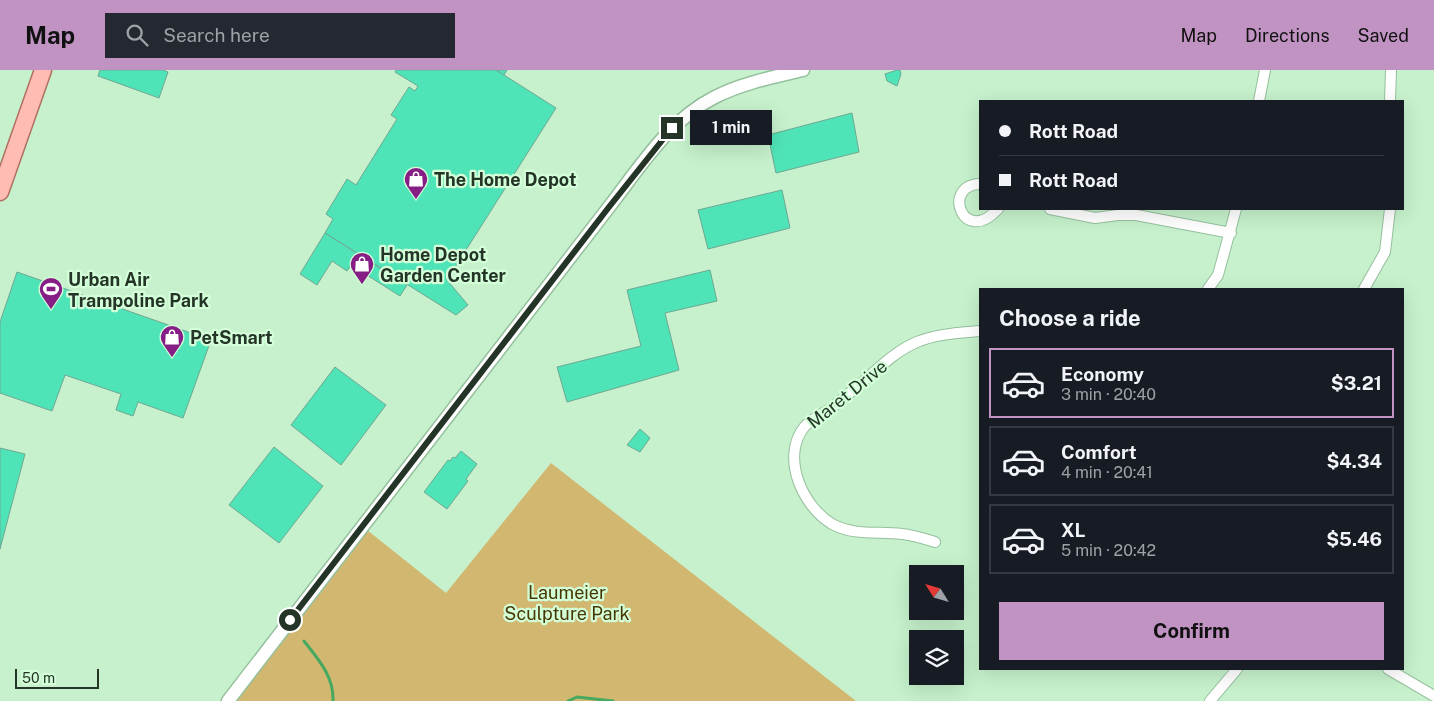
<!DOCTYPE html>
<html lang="en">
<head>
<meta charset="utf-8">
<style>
  :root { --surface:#171b24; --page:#242831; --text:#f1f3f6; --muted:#9ea1a6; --line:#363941; --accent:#c193c3 }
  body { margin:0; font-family:"Public Sans",sans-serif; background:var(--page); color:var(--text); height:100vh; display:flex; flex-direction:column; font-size:19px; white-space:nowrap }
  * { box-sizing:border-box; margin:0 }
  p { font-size:16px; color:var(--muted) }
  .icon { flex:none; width:28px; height:28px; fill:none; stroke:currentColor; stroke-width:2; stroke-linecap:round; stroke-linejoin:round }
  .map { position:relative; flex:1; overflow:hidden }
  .side { position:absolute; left:979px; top:218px; width:425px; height:382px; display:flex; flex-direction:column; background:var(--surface); border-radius:0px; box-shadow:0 5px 20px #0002 }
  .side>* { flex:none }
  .hud { position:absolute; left:979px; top:30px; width:425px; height:110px; border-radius:0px; box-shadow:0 5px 20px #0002; display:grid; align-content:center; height:110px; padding:0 20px; background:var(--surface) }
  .needle { width:32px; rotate:307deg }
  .buttons { position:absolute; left:909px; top:495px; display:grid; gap:10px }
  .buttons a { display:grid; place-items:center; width:55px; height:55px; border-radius:0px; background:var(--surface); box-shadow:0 5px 20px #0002; font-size:25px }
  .scale { position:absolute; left:15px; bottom:12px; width:84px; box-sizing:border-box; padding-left:5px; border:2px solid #243527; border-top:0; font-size:14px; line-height:18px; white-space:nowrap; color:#243527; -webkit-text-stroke:4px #d3ffd9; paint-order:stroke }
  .end { position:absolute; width:22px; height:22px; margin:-11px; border:6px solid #243527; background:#fff; box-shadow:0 0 0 2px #fff }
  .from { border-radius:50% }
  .bubble { position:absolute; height:35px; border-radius:0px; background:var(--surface); box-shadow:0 5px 20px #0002; font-size:16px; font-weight:700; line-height:35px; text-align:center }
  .hud b { display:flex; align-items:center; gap:18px; height:48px; font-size:19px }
  .hud b+b { border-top:1px solid var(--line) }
  .hud i { width:12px; height:12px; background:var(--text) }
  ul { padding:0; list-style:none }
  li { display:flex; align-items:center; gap:15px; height:70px; margin:0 10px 8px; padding:0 10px; border:2px solid var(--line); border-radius:0px }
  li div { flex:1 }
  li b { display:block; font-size:19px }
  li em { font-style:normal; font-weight:700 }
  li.selected { border-color:var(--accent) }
  li>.icon { width:45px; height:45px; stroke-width:1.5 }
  h2 { padding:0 20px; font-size:22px; line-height:60px }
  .action { display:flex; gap:10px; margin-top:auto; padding:10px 20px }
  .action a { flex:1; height:58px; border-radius:0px; background:var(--accent); color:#111; font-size:20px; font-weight:700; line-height:58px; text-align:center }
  header { display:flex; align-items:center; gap:30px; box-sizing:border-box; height:70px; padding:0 25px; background:var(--accent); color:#111 }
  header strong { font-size:24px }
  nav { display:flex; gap:28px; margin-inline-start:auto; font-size:18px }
  .search { width:350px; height:45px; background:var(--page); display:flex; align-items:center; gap:12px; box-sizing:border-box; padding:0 18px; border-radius:0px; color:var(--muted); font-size:19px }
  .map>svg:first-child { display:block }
</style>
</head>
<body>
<header>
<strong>Map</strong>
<div class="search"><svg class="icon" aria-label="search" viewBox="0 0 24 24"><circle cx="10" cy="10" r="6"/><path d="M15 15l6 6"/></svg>Search here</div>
<nav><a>Map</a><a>Directions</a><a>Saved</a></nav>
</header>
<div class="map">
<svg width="1434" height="631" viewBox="0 0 1434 631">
  <rect width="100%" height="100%" fill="#c6f1cc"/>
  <!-- green -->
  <polygon fill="#d2b770" points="551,393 856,631 235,631 367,460 446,523"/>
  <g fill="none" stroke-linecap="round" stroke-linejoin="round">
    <!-- stream -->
    <g stroke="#47a85f" stroke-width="3">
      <path d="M304 571C318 589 334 606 333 631"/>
      <polyline points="568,631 577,627 613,631"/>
    </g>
  </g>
  <!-- building -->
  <g fill="#4fe4b7" stroke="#6fa792">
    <polygon points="100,0 163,0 168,2 159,28 98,6"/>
    <polygon points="396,0 496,0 556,38 447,210 468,235 456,245 325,163 333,149 326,144 347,109 356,115 397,49 391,45 409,17 415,21 418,16 395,2"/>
    <polygon points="496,0 507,0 504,5"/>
    <polygon points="897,0 900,0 901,4 897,16 887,11 885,4"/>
    <polygon points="852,43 859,82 776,103 768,65"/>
    <polygon points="782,120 790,158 708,179 698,140"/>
    <polygon points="325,163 407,215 400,226 351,195 347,201 332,191 317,215 300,204"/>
    <polygon points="710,200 717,231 665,243 679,300 567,332 557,297 641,276 627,220"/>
    <polygon points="17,202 211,270 183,348 138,332 133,346 116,340 121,324 65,305 52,341 0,323 0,252"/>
    <polygon points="335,297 386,335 341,395 291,355"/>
    <polygon points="640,359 650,368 640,382 627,375"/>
    <polygon points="274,377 323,416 279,473 229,435"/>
    <polygon points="0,378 25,384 0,479"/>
    <polygon points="461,381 477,394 466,409 468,411 447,439 424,422 448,390 450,391 453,387 455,388"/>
  </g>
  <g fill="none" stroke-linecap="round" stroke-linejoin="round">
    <!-- minor casing -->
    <g stroke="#96c09d" stroke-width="12">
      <g id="minor">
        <polyline points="1259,31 1265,0"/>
        <polyline points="1390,31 1391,0"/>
        <path d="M980 114C941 115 963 177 998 139"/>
        <polyline points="1050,139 1095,148 1118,145 1136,145 1231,163"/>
        <polyline points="1208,219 1218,205 1236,139"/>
        <polyline points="1364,219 1385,182 1390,139"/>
        <path d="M935 472C925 469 913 465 902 464 878 461 854 466 832 454 802 436 780 386 805 356 812 349 822 344 830 339 840 331 850 323 859 315 877 300 895 281 917 272 936 264 959 263 980 261"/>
        <polyline points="1388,599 1434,626"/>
        <polyline points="1210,631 1237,599"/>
      </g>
    </g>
    <!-- tertiary casing -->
    <g stroke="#96c09d" stroke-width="15">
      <path id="tertiary" d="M228 631 609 137C640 97 669 50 715 27 742 13 774 7 803 0"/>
    </g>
    <!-- primary casing -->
    <g stroke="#b17061" stroke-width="19">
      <polyline id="primary" points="0,122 43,0"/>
    </g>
    <!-- minor -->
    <use href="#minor" stroke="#fff" stroke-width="10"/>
    <!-- tertiary -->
    <use href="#tertiary" stroke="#fff" stroke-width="12"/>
    <!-- primary -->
    <use href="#primary" stroke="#febcb3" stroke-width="16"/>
  </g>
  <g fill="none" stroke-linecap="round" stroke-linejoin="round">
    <!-- route -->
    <polyline stroke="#243527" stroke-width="6" points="290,550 609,137 672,58"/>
  </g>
  <!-- icons -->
  <defs>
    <g id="shop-pin" transform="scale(1.25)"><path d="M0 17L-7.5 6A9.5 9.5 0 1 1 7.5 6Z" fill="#871e85" stroke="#d3ffd9"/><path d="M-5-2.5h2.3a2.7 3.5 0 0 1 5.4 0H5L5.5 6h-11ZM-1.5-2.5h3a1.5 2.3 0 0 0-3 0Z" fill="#fff"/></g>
    <g id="stadium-pin" transform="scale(1.25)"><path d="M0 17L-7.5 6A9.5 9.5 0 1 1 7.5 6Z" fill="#871e85" stroke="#d3ffd9"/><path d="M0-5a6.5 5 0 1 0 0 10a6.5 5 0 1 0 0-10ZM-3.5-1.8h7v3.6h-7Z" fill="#fff"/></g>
  </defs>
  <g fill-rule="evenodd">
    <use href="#shop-pin" x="416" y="109"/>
    <use href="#shop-pin" x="362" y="194"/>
    <use href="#stadium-pin" x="51" y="219"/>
    <use href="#shop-pin" x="172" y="267"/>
  </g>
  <g text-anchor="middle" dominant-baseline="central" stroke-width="4.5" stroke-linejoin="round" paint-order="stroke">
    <!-- poi labels -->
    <g font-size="18" font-weight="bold" fill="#243527" stroke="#d3ffd9" text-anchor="start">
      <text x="434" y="109">The Home Depot</text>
      <text x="380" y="184">Home Depot<tspan x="380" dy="21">Garden Center</tspan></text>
      <text x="68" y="209">Urban Air<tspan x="68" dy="21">Trampoline Park</tspan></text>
      <text x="190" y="267">PetSmart</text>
    </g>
    <!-- street labels -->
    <g font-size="18" fill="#243527" stroke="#d3ffd9">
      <text transform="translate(847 324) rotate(-39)">Maret Drive</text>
    </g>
    <!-- park labels -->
    <g font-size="18" fill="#463601" stroke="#d3ffd9">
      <text x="567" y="522">Laumeier<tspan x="567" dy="21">Sculpture Park</tspan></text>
    </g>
  </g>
</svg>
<div class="buttons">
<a><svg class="needle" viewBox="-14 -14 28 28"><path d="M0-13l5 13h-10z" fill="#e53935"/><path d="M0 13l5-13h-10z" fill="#9ea1a6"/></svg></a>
<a><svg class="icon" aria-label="layers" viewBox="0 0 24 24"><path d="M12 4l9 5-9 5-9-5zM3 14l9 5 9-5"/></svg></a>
</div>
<div class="scale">50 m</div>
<i class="end from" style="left:290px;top:550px"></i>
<i class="end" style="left:672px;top:58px"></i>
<div class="bubble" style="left:690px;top:40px;width:82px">1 min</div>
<div class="hud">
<b><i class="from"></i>Rott Road</b>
<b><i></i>Rott Road</b>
</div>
<section class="side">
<h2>Choose a ride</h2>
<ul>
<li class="selected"><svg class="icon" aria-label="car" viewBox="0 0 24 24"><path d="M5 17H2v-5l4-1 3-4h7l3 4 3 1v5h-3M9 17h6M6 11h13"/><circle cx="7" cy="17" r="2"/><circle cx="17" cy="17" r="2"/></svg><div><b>Economy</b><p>3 min · 20:40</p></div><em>$3.21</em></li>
<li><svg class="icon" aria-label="car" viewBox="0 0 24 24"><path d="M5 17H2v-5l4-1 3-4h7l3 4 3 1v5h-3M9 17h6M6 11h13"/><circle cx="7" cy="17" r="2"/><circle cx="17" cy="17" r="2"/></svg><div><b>Comfort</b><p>4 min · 20:41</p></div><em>$4.34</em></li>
<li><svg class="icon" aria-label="car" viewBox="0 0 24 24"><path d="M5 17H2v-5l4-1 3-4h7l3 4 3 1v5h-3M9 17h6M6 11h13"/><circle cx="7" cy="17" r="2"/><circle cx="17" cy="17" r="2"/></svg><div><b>XL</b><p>5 min · 20:42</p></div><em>$5.46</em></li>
</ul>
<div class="action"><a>Confirm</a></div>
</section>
</div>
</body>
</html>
